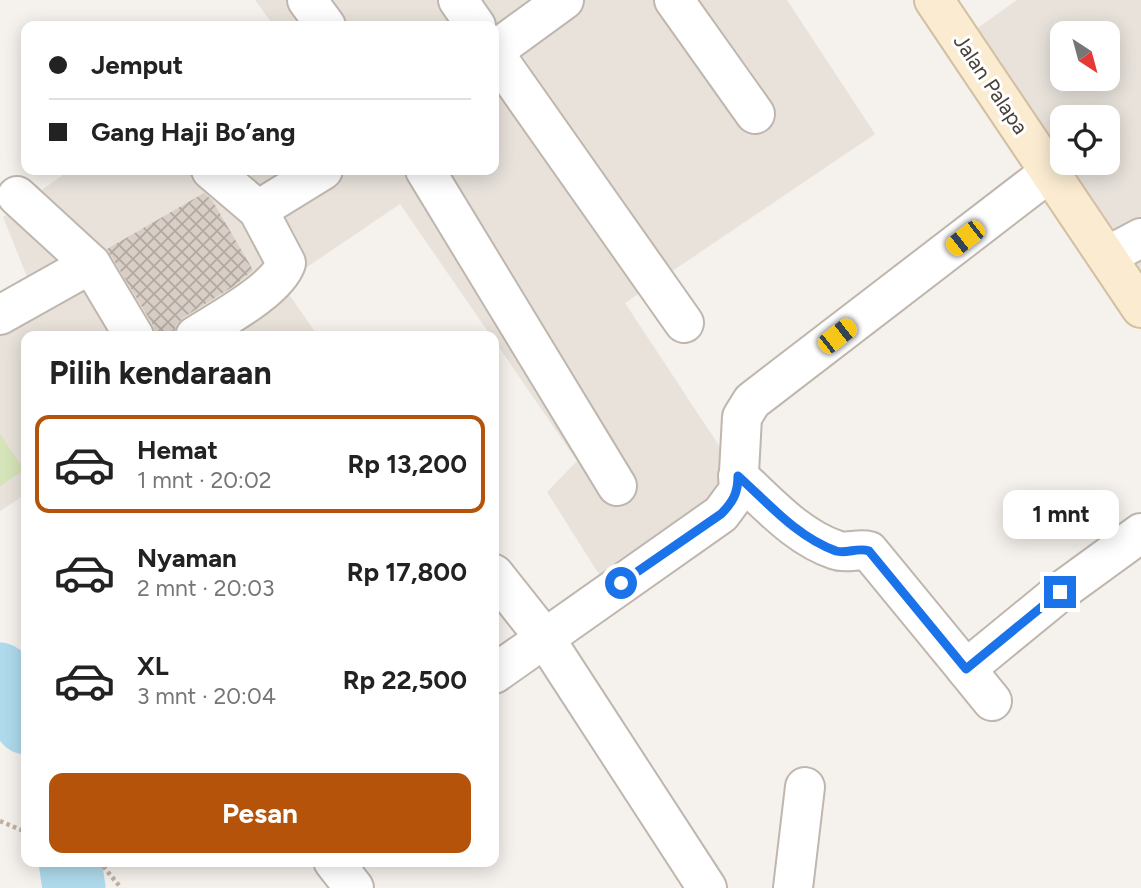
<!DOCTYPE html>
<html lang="id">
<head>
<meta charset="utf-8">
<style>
  :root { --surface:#fff; --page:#f6f6f6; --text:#222; --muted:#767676; --line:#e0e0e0; --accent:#b45309 }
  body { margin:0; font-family:Figtree,sans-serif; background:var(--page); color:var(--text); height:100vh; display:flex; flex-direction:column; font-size:26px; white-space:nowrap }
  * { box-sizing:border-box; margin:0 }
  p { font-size:23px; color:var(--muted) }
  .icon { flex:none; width:38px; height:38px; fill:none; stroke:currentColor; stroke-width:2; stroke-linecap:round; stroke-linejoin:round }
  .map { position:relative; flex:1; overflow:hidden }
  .side { position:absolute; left:21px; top:331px; width:478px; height:536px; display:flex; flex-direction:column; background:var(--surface); border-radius:14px; box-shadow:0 4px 18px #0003 }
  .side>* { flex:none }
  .top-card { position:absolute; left:21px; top:21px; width:478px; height:154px; border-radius:14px; box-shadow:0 4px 18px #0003; display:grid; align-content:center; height:154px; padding:0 28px; background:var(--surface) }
  .needle { width:46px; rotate:144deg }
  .buttons { position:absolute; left:1050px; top:21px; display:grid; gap:14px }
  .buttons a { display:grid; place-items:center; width:70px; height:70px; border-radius:14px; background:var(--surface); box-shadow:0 4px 18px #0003; font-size:35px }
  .end { position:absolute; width:32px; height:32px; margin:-16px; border:9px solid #1a73e8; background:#fff; box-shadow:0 0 0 4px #fff }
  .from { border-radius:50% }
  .bubble { position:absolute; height:49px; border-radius:14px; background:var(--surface); box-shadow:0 4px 18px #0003; font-size:23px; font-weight:700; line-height:49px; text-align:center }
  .car { position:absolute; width:21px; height:42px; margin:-21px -10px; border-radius:9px; box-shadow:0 0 5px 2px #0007; background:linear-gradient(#f5c518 24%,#345 0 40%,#f5c518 0 76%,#345 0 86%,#f5c518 0) }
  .top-card b { display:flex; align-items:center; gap:24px; height:66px; font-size:26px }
  .top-card b+b { border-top:2px solid var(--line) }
  .top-card i { width:18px; height:18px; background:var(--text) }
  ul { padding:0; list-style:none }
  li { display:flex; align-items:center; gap:21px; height:98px; margin:0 14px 10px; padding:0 14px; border:4px solid transparent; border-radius:14px }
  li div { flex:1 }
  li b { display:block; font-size:26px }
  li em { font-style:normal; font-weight:700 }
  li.selected { border-color:var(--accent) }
  li>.icon { width:63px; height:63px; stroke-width:1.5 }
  h2 { padding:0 28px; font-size:32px; line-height:84px }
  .cta { display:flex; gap:14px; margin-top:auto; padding:14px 28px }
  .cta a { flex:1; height:80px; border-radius:14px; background:var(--accent); color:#fff; font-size:28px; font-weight:700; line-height:80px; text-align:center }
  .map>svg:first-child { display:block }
</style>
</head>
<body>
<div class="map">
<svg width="1141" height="888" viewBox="0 0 1141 888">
  <defs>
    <pattern id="building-cross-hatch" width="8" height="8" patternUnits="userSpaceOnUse" patternTransform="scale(1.75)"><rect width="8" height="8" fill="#d8cec5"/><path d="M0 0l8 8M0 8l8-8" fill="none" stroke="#b1a9a1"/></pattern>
  </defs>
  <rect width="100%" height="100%" fill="#f5f1ec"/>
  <!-- residential -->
  <g fill="#e8e2db" fill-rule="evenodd">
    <polygon points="255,0 787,0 875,134 625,303 743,482 602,579 547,492 577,461 494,340 494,336 491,336 400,204 282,284 315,332 309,336 26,336 26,494 0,511 0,312 34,294 3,217 70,170 218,170 235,189 260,170 494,170 494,26 274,26"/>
    <path d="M1017 0H1141V285L972 32ZM1062 33H1108V79H1062ZM1062 117H1108V163H1062Z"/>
  </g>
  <!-- pitch -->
  <polygon fill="#d6e4b9" points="0,434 24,470 0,486"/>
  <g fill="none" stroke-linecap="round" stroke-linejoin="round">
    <!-- river -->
    <g stroke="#afdaeb" stroke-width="63">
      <polyline points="0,674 26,723"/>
      <polyline points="70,861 74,888"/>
    </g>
  </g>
  <!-- building -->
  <polygon fill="url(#building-cross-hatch)" points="204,193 212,200 253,270 234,286 184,317 176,325 174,331 166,336 156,336 153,325 107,249"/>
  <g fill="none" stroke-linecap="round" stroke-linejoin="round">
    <!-- street casing -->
    <g stroke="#bfb7af" stroke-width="42">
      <g id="street">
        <polyline points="307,0 326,26"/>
        <polyline points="458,0 476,26"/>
        <polyline points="674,0 755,114"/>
        <polyline points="494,51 564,0"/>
        <polyline points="494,53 684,323"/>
        <polyline points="211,170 258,210"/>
        <polyline points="425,170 617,486"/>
        <polyline points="17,196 91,264 134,336"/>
        <polyline points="1107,256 1141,238"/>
        <polyline points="0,315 91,264"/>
        <path d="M195 336C220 320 277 290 286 263L258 210 323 170"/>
        <path d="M738 476C768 503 797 537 836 550 847 554 858 548 869 551L966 669"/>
        <polyline points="494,574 544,637 707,888"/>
        <polyline points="494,674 721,514 738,491 742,417 752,401 1050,172"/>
        <polyline points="992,701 966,669 1060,592 1141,533"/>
        <polyline points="333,861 354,888"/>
        <polyline points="793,888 805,787"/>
      </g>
    </g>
    <!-- secondary casing -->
    <g stroke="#d3c0a2" stroke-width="42">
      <polyline id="secondary" points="934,0 1141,308"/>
    </g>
    <!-- path -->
    <g stroke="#c0b1a2" stroke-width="4.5" stroke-dasharray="3.5 3.5" stroke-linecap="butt">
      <polyline points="0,821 26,832"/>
      <polyline points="99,861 121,888"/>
    </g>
    <!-- street -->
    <use href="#street" stroke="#fff" stroke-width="38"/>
    <!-- secondary -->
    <use href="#secondary" stroke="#faebd1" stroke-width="38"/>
  </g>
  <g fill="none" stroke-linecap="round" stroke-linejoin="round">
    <!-- route -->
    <path stroke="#1a73e8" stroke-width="9" d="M621 583 721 514C733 502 738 493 738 476 768 503 797 537 836 551 847 554 858 547 869 551L966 669 1060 592"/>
  </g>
  <g text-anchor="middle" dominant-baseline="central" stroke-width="6" stroke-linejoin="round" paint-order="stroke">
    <!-- street labels -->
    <g font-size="21" fill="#48413a" stroke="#fff">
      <text transform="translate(991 84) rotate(56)">Jalan Palapa</text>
    </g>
  </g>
</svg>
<div class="buttons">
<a><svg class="needle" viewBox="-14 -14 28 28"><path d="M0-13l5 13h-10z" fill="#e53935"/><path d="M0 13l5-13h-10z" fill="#767676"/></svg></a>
<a><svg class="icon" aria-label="locate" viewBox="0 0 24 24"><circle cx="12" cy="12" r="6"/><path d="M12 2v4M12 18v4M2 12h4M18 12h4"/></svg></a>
</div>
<i class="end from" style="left:621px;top:583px"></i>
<i class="end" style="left:1060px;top:592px"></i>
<div class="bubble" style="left:1003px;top:490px;width:116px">1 mnt</div>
<i class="car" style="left:965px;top:238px;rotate:232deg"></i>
<i class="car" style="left:837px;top:336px;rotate:52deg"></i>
<div class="top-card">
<b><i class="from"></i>Jemput</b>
<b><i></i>Gang Haji Bo’ang</b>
</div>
<section class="side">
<h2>Pilih kendaraan</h2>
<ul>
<li class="selected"><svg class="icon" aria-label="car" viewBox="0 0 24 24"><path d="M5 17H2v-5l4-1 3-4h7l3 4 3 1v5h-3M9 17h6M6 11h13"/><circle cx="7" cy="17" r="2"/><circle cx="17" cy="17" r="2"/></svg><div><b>Hemat</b><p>1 mnt · 20:02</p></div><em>Rp 13,200</em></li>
<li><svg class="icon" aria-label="car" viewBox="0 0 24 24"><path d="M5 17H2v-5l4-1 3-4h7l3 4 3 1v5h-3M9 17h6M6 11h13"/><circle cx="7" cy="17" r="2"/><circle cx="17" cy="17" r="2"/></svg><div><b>Nyaman</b><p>2 mnt · 20:03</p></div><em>Rp 17,800</em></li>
<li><svg class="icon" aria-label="car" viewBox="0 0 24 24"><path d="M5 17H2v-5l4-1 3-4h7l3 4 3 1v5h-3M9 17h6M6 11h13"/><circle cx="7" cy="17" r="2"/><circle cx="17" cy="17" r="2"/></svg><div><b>XL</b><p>3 mnt · 20:04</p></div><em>Rp 22,500</em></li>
</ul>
<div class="cta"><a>Pesan</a></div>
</section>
</div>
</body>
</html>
